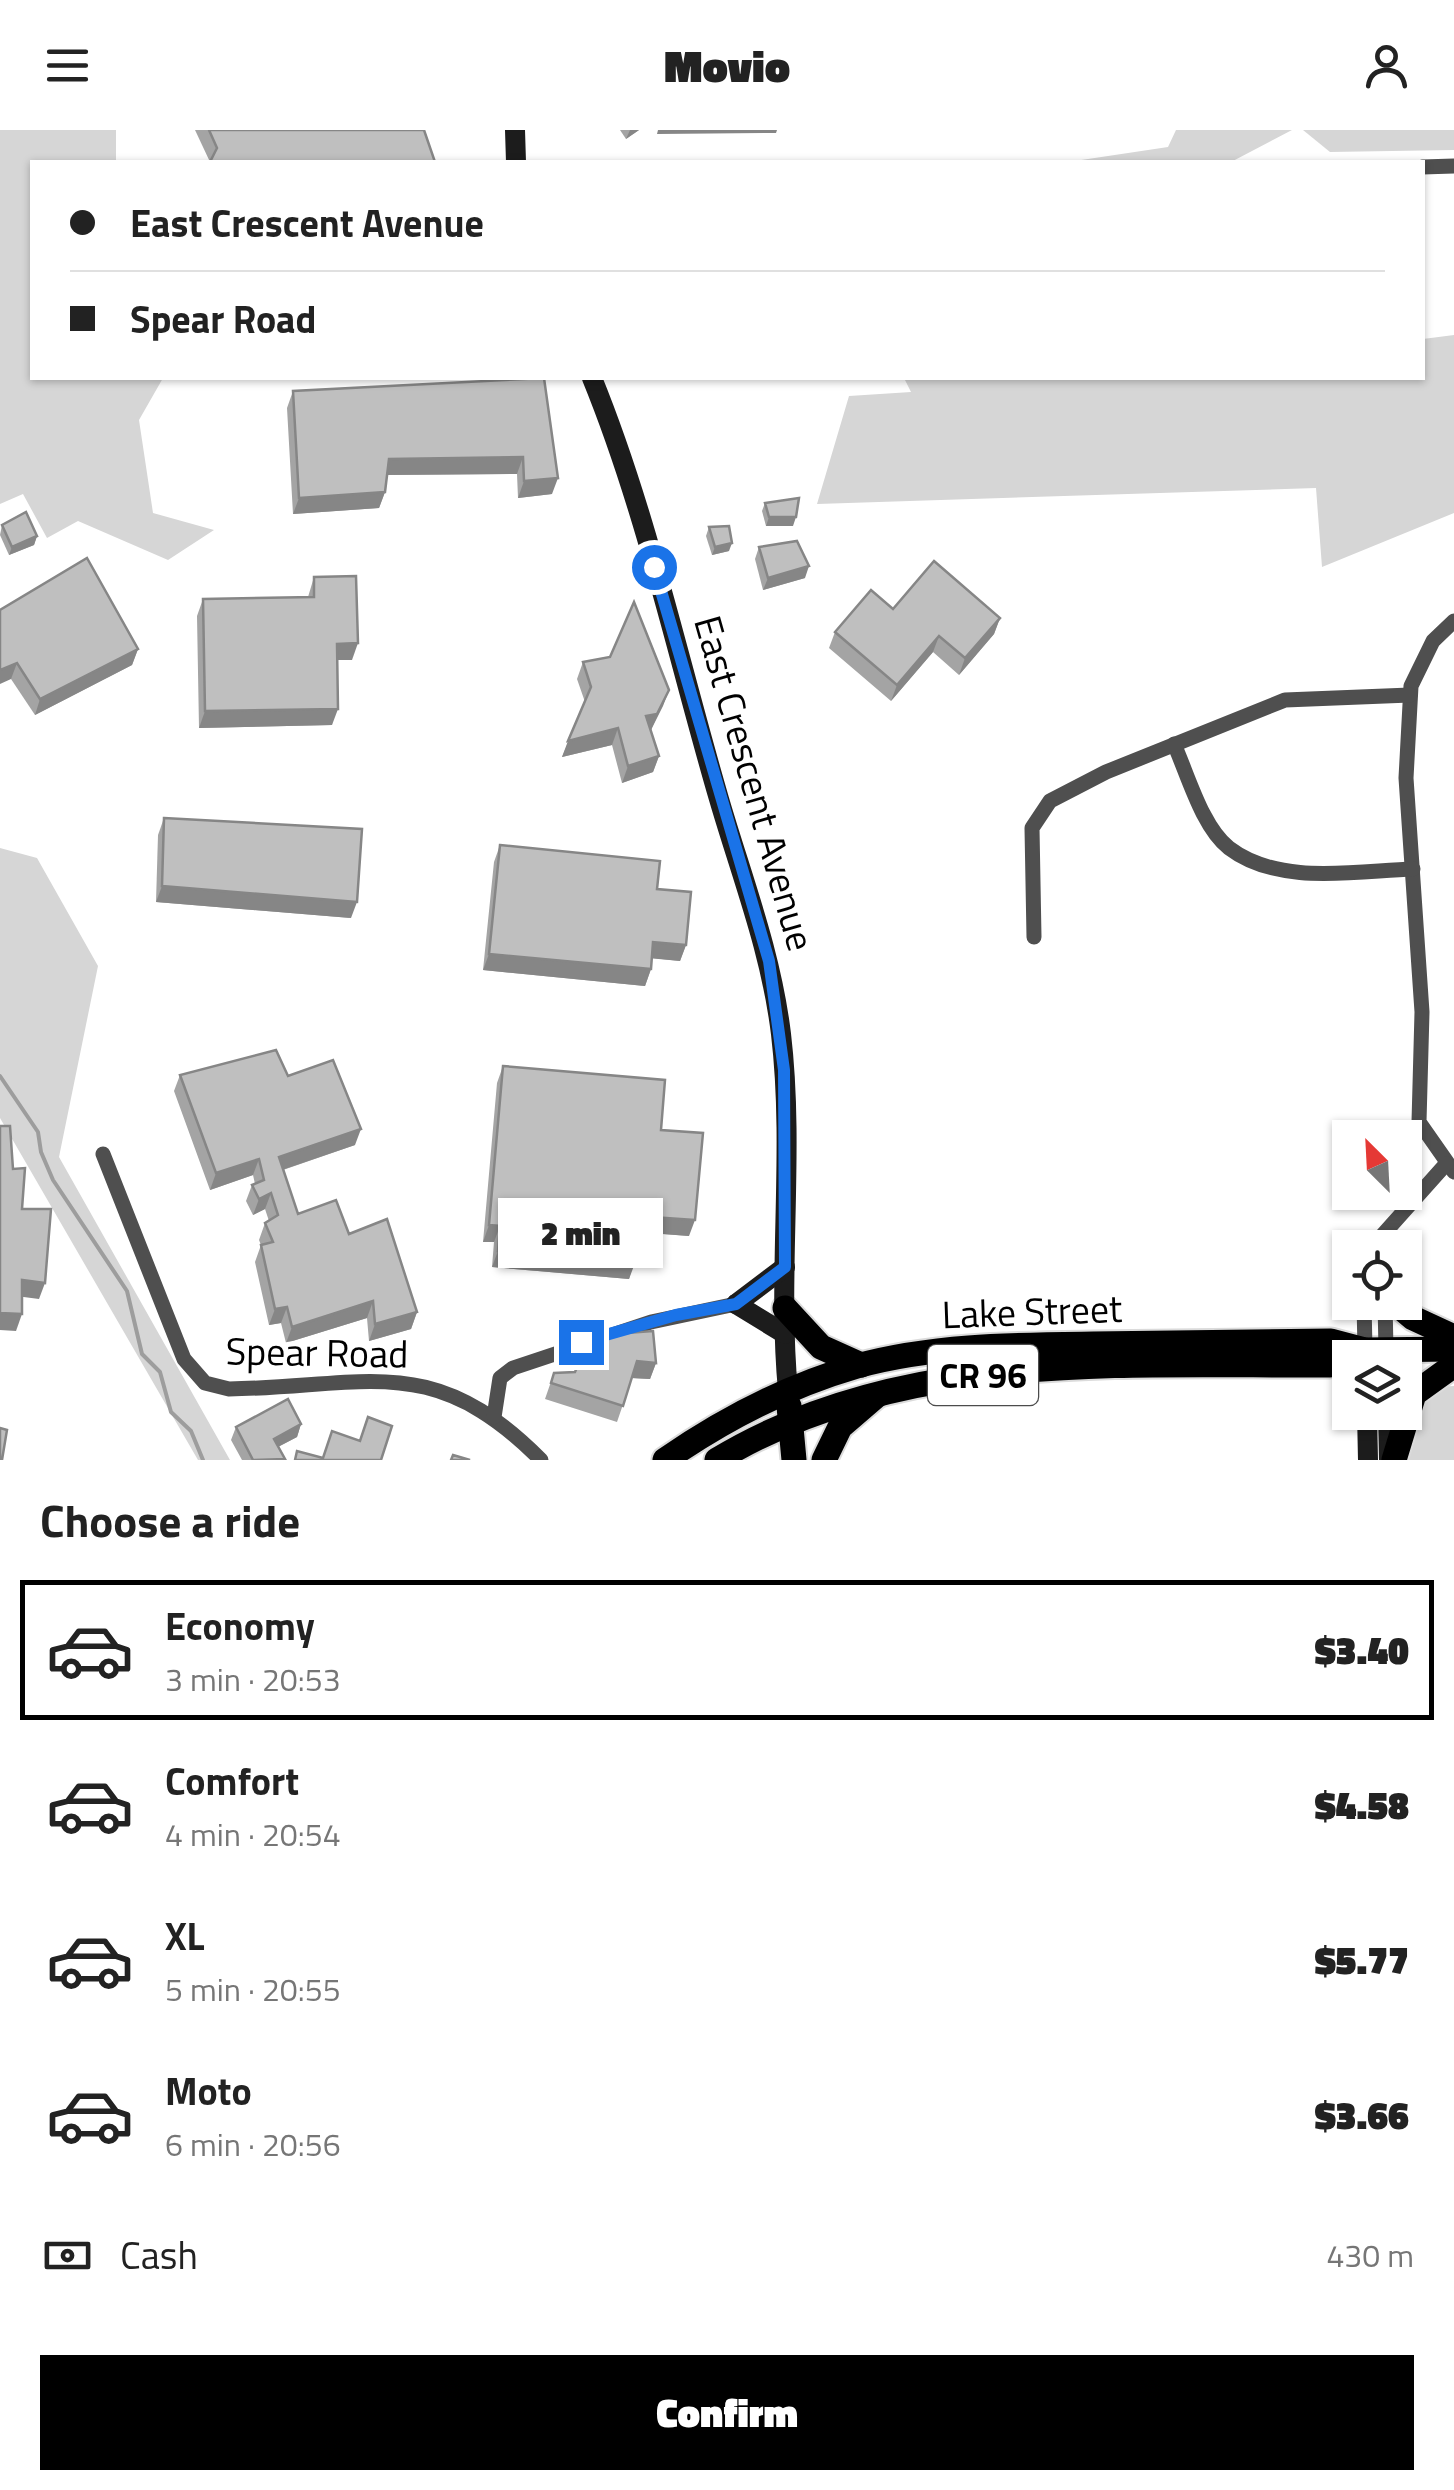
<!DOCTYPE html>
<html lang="en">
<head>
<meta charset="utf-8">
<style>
  :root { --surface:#fff; --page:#f2f2f2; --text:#222; --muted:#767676; --line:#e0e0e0; --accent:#000 }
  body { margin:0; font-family:"Titillium Web",sans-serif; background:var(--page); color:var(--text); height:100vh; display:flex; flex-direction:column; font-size:38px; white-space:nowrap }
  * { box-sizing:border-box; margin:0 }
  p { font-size:32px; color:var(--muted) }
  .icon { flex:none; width:55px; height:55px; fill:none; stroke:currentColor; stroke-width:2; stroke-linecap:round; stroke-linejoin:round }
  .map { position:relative; height:1330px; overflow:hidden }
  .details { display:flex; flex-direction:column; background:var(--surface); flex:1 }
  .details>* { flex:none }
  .guide { position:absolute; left:30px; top:30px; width:1395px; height:220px; border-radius:0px; box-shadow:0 2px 8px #0004; display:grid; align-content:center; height:220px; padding:0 40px; background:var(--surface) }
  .needle { width:65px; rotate:336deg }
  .controls { position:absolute; left:1332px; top:990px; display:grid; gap:20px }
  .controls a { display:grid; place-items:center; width:90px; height:90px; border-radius:0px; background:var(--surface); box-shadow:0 2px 8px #0004; font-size:50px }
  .end { position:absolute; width:45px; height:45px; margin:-22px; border:12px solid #1a73e8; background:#fff; box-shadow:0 0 0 5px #fff }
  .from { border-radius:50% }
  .bubble { position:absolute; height:70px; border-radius:0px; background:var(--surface); box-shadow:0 2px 8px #0004; font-size:32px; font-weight:800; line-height:70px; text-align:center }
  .guide b { display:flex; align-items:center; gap:35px; height:95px; font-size:38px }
  .guide b+b { border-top:2px solid var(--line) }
  .guide i { width:25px; height:25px; background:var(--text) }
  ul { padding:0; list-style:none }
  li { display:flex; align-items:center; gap:30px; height:140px; margin:0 20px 15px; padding:0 20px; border:5px solid transparent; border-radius:0px }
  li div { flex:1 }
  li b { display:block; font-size:38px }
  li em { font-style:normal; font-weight:800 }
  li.selected { border-color:var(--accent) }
  li>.icon { width:90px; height:90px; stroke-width:1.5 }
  h2 { padding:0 40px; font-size:45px; line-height:120px }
  .pay { display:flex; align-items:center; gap:25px; height:110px; padding:0 40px; font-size:38px }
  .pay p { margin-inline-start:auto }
  .button { display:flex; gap:20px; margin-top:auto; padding:20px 40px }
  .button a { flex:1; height:115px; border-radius:0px; background:var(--accent); color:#fff; font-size:40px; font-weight:800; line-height:115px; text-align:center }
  header { display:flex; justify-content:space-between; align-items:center; height:130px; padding:0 40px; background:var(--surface); font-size:45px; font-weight:800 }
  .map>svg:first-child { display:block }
</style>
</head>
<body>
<header><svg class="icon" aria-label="menu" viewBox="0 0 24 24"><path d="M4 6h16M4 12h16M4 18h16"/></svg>Movio<svg class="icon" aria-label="person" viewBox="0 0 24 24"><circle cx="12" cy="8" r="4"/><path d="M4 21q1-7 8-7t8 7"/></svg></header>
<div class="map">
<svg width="1454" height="1330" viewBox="0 0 1454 1330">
  <rect width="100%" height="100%" fill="#fff"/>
  <!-- green -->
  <g fill="#d6d6d6">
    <polygon points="0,0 116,0 116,32 32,32 32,248 163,248 139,290 153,383 214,400 168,430 78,391 47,408 23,364 0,374"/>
    <polygon points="1176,0 1292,0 1231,32 1068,32 1168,17"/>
    <polygon points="1303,0 1454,0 1454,20 1330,22"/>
    <polygon points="1454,205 1454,383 1322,437 1316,358 817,374 849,266 911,262 904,248 1422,248 1423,209"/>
    <polygon points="0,718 37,728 98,836 59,1027 230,1330 198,1330 0,988"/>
    <polygon points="1454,1256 1454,1330 1409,1330 1409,1302 1434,1257"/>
  </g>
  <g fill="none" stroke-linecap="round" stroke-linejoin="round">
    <!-- stream -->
    <polyline stroke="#9d9d9d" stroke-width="4" points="0,946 38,1002 41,1022 53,1050 127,1161 142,1224 160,1242 171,1282 191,1301 203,1330"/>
    <!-- primary casing -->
    <g stroke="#dbdbdb" stroke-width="29">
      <g id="primary">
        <polyline points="1394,1172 1413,1188 1454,1207"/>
        <polyline points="785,1178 821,1217 861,1235"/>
        <polyline points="789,1276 794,1330"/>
        <path d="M665 1330C724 1289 788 1256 857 1236 934 1215 1014 1215 1093 1214 1172 1213 1252 1212 1331 1211L1365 1220 1454 1219"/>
        <path d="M717 1330C900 1219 1124 1236 1330 1235L1365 1220"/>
        <polyline points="824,1330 840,1297 876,1266"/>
        <polyline points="1394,1330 1414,1264 1454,1235"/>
      </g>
    </g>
    <!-- street -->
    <g stroke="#4f4f4f" stroke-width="15">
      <polyline points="1422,37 1454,36"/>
      <polyline points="1454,491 1433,511 1411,556 1406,648 1422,882 1419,992 1454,1042"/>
      <path d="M1174 614C1188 645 1202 697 1229 718 1279 756 1355 741 1413 739"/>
      <polyline points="1034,807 1032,698 1050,671 1106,642 1285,570 1410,565"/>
      <path d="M103 1024 184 1229 205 1253 229 1259C367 1257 432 1220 541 1330"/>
      <polyline points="1371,1118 1446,1034"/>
      <polyline points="1364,1172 1365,1220"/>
      <polyline points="1385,1172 1386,1220"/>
      <polyline points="494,1287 500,1248 513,1238 651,1192 736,1174"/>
    </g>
    <!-- secondary -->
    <g stroke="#1c1c1c" stroke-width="20">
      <polyline points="515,0 516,32"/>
      <path d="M592 248C647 383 678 529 719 669 742 748 771 821 781 904 795 1022 777 1143 788 1261"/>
      <polyline points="736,1174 785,1137"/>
      <polyline points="736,1174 785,1204"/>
      <polyline points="1367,1282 1368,1330"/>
      <polyline points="1388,1282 1389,1330"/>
    </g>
    <!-- primary -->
    <use href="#primary" stroke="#000" stroke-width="25"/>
  </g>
  <!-- wall -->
  <g fill="#a4a4a4">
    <polygon points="195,0 424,0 210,32"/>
    <polygon points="620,0 639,0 626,9"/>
    <polygon points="544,248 552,364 518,368 517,344 387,345 385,362 379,378 293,384 287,278 293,261"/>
    <polygon points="765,373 793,396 766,396 762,381"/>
    <polygon points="2,395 37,406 34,415 9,425 0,405"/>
    <polygon points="709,397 729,421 712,425 706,406"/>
    <polygon points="759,417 805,448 763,460 755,429"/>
    <polygon points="314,447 352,530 337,530 332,595 199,598 197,486 203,469 308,467"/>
    <polygon points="893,479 1000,488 994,504 959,545 933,522 891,571 829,518 835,502"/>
    <polygon points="0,480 138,519 132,535 35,585 11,549"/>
    <polygon points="583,532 669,560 651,600 659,626 653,642 622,653 612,615 562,627 585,572 577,549"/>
    <polygon points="164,688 351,788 156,772 158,705"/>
    <polygon points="500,715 657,759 686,815 680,831 652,828 651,839 645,856 483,840 494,732"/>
    <polygon points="503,936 661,1000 689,1106 652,1103 646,1124 636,1124 629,1149 492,1137 494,1112 483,1112 497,953"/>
    <polygon points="180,945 288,946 355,1015 283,1040 298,1084 349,1104 417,1182 411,1199 369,1211 367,1188 286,1213 281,1193 269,1195 255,1132 261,1115 259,1110 265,1093 269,1091 265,1079 253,1085 246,1071 252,1055 255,1054 253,1045 210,1060 174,961"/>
    <polygon points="600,1205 656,1233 650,1249 632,1248 617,1292 545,1269 554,1243 575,1242 595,1234 594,1221"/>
    <polygon points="301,1294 297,1307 278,1317 284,1330 242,1330 231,1310 236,1297"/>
  </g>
  <!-- shaded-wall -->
  <g fill="#868686">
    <polygon points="630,0 639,0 626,9"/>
    <polygon points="658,0 777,0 776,3 657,4"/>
    <polygon points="523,327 517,344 383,345 389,329"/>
    <polygon points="558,348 552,364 518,368 524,351"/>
    <polygon points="385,362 379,378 293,384 299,368"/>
    <polygon points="769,387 796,387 793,396 766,396"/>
    <polygon points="37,406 34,415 9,425 12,417"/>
    <polygon points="732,413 729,421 712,425 715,417"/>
    <polygon points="809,436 805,448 763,460 768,448"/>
    <polygon points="1000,488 994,504 959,545 965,528"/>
    <polygon points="939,506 933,522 891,571 897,555"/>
    <polygon points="358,513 352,530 331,530 337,514"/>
    <polygon points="138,519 132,535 35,585 40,569"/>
    <polygon points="17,533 11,549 0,554 0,540"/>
    <polygon points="669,560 663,576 651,600 646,586"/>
    <polygon points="338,579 332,595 199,598 205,581"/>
    <polygon points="618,598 612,615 562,627 568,611"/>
    <polygon points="659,626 653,642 622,653 628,636"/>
    <polygon points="162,756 357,772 351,788 156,772"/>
    <polygon points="653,812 686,815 680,831 648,828"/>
    <polygon points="489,824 651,839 645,856 483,840"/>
    <polygon points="361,999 355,1015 273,1043 279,1027"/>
    <polygon points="259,1029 253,1045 210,1060 216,1043"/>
    <polygon points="271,1063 265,1079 253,1085 259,1069"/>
    <polygon points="653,1087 695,1090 689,1106 648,1103"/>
    <polygon points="489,1095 500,1096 494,1112 483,1112"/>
    <polygon points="638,1107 652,1108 646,1124 632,1123"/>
    <polygon points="498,1121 635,1133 629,1149 492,1137"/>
    <polygon points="22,1150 45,1153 39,1169 16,1166"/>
    <polygon points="373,1171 367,1188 286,1213 292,1197"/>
    <polygon points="287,1177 281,1193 269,1195 275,1179"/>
    <polygon points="417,1182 411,1199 369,1211 375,1194"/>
    <polygon points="0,1183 22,1184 16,1201 0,1200"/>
    <polygon points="637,1231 656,1233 650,1249 631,1248"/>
    <polygon points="301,1294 297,1307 270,1321 274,1309"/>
  </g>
  <!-- building -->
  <g fill="#bfbfbf" stroke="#868686" stroke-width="2.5">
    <polygon points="209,0 424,0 435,32 210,32 217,18"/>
    <polygon points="544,248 558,348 524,351 523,327 389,329 385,362 299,368 293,261"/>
    <polygon points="799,368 796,387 769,387 765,373"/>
    <polygon points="26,382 37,406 12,417 2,395"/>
    <polygon points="729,396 732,413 715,417 709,397"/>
    <polygon points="797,411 809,436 768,448 759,417"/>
    <polygon points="87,428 138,519 40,569 17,533 0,540 0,480"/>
    <polygon points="934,431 1000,488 965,528 939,506 897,555 835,502 871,460 893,479"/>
    <polygon points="356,446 358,513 337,514 338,579 205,581 203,469 314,467 314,447"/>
    <polygon points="634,472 669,560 657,584 646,586 659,626 628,636 618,598 568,611 591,557 583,532 610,527"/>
    <polygon points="164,688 362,699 357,772 162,756"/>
    <polygon points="500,715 660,731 657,759 691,762 686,815 653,812 651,839 489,824"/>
    <polygon points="276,920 288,946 333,930 361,999 279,1027 298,1084 336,1070 349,1104 387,1089 417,1182 375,1194 373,1171 292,1197 287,1177 275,1179 261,1115 273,1112 265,1093 278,1085 271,1063 259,1069 252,1055 264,1050 259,1029 216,1043 180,945"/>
    <polygon points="503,936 665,950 661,1000 703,1003 695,1090 653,1087 652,1108 638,1107 635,1133 498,1121 500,1096 489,1095"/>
    <polygon points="0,996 10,996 13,1039 25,1038 22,1079 51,1079 45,1153 22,1150 22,1184 0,1183"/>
    <polygon points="653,1201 656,1233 637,1231 623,1276 551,1253 554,1243 575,1242 580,1230 602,1236 600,1205"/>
    <polygon points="288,1269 301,1294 274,1309 285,1329 253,1330 236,1297"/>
    <polygon points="368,1287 392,1296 381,1330 295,1330 297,1321 323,1328 332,1301 360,1311"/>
    <polygon points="0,1298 7,1300 2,1330 0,1330"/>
    <polygon points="453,1325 470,1330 451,1330"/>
  </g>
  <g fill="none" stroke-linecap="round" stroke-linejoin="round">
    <!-- route -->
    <polyline stroke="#1a73e8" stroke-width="12" points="581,1212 676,1185 736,1174 785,1137 784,940 769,831 654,437"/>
  </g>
  <g text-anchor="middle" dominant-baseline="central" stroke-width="10" stroke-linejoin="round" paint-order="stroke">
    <!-- shield labels -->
    <rect fill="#fff" stroke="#4c4c4c" stroke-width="2.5" x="928" y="1215" width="110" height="60" rx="8"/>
    <g font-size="35" font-weight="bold" fill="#000">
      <text x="983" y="1245">CR 96</text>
    </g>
    <!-- street labels -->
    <g font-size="38" fill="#000" stroke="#fff">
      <text transform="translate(755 653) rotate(74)">East Crescent Avenue</text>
      <text transform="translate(1032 1181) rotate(-2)">Lake Street</text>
      <text transform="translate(317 1222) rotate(1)">Spear Road</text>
    </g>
  </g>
</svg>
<div class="controls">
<a><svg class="needle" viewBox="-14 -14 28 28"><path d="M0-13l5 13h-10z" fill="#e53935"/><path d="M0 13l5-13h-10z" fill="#767676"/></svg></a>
<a><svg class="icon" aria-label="locate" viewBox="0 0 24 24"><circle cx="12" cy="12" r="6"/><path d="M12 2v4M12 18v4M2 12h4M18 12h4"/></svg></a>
<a><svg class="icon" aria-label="layers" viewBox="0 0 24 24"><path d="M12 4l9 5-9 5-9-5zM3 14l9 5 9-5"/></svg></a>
</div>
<i class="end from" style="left:654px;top:437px"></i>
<i class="end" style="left:581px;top:1212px"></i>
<div class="bubble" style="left:498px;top:1068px;width:165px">2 min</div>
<div class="guide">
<b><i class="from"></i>East Crescent Avenue</b>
<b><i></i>Spear Road</b>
</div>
</div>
<section class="details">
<h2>Choose a ride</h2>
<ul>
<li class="selected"><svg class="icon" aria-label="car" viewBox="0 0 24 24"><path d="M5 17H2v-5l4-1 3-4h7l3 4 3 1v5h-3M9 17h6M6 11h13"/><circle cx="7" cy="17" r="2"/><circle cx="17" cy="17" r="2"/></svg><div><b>Economy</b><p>3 min · 20:53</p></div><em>$3.40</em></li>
<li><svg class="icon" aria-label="car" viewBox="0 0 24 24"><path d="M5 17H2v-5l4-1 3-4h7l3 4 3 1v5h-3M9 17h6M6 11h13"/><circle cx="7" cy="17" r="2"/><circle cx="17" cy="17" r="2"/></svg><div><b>Comfort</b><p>4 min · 20:54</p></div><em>$4.58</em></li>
<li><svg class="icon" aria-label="car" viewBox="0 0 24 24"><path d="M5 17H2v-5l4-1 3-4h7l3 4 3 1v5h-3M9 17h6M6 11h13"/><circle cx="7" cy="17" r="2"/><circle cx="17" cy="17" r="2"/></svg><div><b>XL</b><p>5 min · 20:55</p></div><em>$5.77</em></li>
<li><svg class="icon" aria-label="car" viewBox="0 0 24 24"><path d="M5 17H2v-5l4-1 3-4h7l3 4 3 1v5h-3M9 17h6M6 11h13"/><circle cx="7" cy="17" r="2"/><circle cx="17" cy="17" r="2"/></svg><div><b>Moto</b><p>6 min · 20:56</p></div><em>$3.66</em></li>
</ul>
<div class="pay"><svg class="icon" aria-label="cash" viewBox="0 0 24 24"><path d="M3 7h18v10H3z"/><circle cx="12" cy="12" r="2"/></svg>Cash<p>430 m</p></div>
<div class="button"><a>Confirm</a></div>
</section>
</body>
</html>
